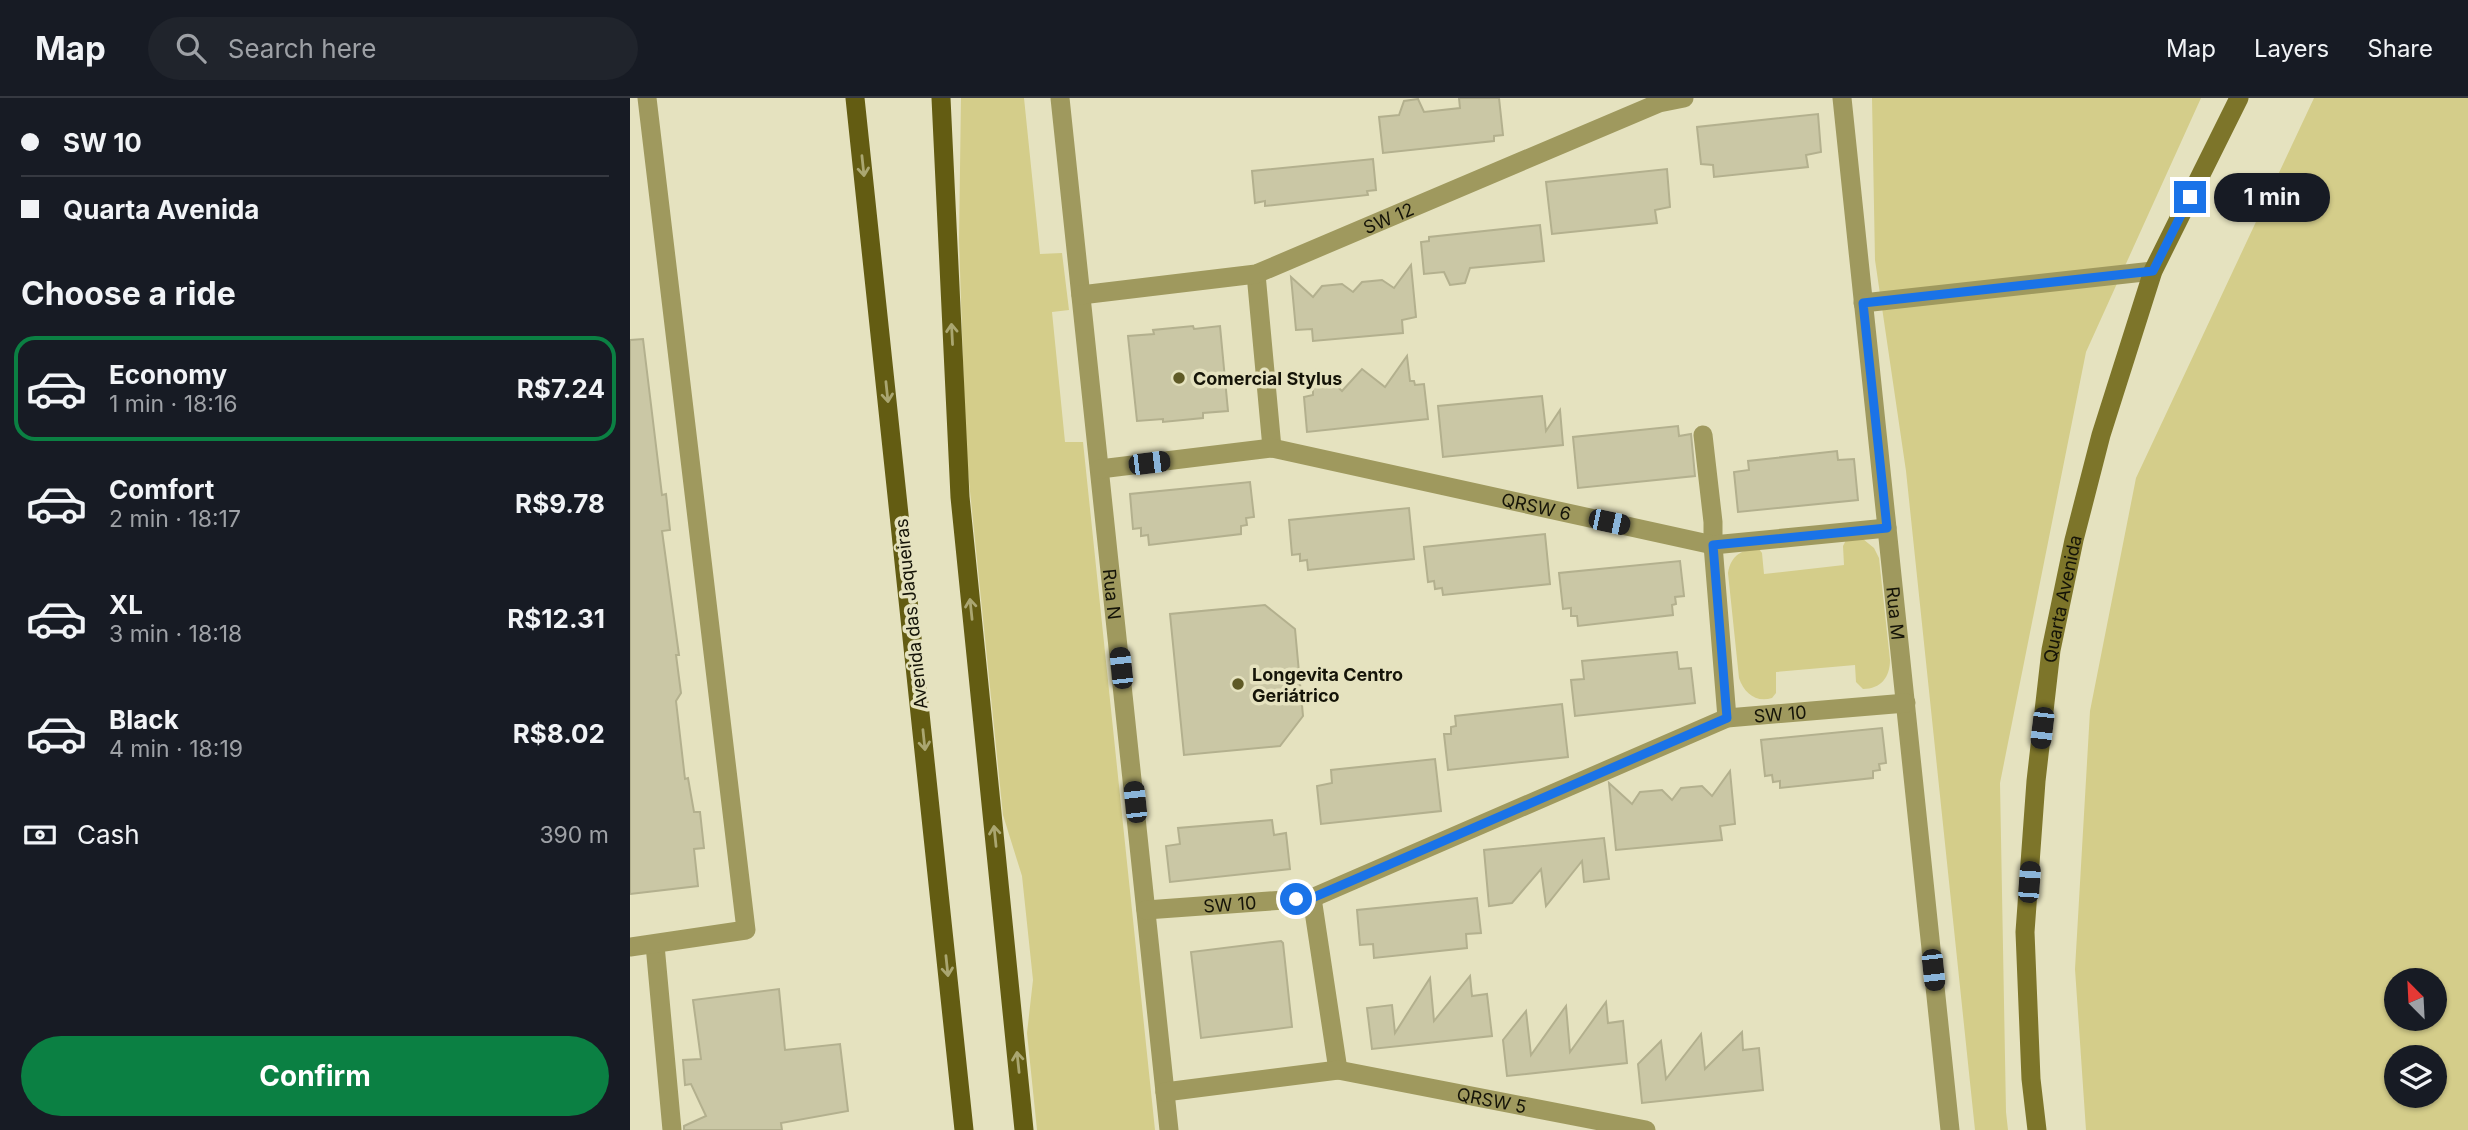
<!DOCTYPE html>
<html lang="en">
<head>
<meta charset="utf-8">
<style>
  :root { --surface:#171b24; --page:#20242c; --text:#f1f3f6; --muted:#9ea1a6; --line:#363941; --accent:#0b8043 }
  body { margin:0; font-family:Inter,sans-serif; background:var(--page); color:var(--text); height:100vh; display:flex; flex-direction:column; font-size:26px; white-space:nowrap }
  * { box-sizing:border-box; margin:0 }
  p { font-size:23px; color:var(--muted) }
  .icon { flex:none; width:38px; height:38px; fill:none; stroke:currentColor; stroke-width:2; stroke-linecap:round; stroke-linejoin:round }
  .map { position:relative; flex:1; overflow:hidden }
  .panel { display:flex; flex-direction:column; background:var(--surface); width:630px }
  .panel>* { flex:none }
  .guide { display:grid; align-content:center; height:154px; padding:0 21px; background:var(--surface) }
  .needle { width:46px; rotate:336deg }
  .fabs { position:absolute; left:1754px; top:870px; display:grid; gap:14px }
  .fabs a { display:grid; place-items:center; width:63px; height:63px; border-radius:50%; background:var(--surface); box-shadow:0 2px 5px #0004; font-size:35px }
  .end { position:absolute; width:32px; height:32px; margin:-16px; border:9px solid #1a73e8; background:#fff; box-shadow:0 0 0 4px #fff }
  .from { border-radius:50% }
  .bubble { position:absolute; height:49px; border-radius:24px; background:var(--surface); box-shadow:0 2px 5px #0004; font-size:23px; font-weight:700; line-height:49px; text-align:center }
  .car { position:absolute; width:21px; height:42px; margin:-21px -10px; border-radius:9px; box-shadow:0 0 5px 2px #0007; background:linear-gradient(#222 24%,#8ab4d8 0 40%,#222 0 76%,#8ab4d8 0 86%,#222 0) }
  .guide b { display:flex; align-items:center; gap:24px; height:66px; font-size:26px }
  .guide b+b { border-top:2px solid var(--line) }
  .guide i { width:18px; height:18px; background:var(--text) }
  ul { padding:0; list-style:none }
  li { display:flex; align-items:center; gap:21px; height:105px; margin:0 14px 10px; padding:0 7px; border:4px solid transparent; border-radius:21px }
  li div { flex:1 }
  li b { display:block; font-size:26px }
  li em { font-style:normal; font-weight:700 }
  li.on { border-color:var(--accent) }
  li>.icon { width:63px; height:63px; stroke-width:1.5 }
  h2 { padding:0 21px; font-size:32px; line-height:84px }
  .pay { display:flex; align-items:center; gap:18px; height:77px; padding:0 21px; font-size:26px }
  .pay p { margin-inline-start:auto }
  .button { display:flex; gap:14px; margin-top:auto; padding:14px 21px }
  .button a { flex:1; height:80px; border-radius:42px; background:var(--accent); color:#fff; font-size:28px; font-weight:700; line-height:80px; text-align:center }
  header { display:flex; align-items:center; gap:42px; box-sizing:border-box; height:98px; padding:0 35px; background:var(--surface); border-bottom:2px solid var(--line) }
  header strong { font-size:33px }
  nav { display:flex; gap:38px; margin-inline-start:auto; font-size:24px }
  .search { width:490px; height:63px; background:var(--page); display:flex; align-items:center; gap:18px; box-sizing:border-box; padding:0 24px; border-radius:38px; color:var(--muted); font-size:26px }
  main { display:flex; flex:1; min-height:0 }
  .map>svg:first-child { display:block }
</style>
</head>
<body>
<header>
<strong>Map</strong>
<div class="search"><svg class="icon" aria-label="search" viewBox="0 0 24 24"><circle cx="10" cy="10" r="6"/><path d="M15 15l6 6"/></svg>Search here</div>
<nav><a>Map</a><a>Layers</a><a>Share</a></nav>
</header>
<main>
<section class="panel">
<div class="guide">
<b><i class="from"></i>SW 10</b>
<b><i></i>Quarta Avenida</b>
</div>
<h2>Choose a ride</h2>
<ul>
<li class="on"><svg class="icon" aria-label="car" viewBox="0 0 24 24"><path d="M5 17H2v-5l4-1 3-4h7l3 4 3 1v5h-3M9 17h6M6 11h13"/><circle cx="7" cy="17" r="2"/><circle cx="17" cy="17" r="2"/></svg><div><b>Economy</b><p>1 min · 18:16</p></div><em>R$7.24</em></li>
<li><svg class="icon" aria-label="car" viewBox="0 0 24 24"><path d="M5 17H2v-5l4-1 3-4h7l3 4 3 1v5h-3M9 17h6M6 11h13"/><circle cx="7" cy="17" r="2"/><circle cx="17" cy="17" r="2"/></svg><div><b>Comfort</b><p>2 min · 18:17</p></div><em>R$9.78</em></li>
<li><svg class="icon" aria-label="car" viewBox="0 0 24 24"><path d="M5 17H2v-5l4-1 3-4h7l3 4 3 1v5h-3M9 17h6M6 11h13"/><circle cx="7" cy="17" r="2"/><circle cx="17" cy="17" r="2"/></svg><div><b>XL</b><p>3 min · 18:18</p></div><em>R$12.31</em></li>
<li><svg class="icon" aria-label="car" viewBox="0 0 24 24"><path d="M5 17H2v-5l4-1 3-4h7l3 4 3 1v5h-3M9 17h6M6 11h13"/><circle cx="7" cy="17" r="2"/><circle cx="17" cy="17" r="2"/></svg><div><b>Black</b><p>4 min · 18:19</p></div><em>R$8.02</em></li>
</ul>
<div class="pay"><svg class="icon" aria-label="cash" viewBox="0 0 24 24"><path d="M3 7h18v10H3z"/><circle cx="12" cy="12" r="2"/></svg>Cash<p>390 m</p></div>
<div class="button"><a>Confirm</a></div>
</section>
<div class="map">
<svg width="1838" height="1032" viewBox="0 0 1838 1032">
  <rect width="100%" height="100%" fill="#e5e2bf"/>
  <!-- green -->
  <g fill="#d4cd8a" fill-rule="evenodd">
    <polygon points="331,0 394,0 410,156 432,155 439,212 422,214 435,344 453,344 525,1032 407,1032 397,935 403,882 392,778 373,717 336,354 329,142"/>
    <polygon points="1242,0 1571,0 1456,254 1370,685 1376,1014 1378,1032 1345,1032 1276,373 1245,162"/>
    <path d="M1684 0H1838V1032H1456L1445 871 1460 613 1506 380ZM1804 882V920H1766V882ZM1804 959V998H1766V959Z"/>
    <path d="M1233 441 1244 450 1249 460 1260 562C1260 579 1251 591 1233 591L1226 584 1225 567 1146 574V595L1142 600C1126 605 1114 595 1109 580L1098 475C1101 457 1112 451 1129 451L1132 455 1134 476 1214 467 1213 448 1216 442Z"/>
  </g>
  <!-- building -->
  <g fill="#cac7a5" stroke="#b3b08e" stroke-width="2">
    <polygon points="829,0 869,0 873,37 864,38 864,43 753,55 749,19 769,17 774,3 788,1 794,14 830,10"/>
    <polygon points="1188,16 1191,54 1176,57 1178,69 1084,79 1083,67 1071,66 1067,29"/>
    <polygon points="743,61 746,92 737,93 738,97 635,108 635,103 625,105 622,73"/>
    <polygon points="1037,71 1040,109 1025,112 1027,125 922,136 916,84"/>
    <polygon points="910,127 914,163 840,170 835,185 820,187 814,174 794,176 791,144 799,143 799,139"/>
    <polygon points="781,167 786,219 772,222 773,235 683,243 682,231 666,232 661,179 683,199 692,188 712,186 723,194 732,184 752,182 764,190"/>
    <polygon points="563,228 564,231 590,228 598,313 573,315 573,320 533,324 533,321 507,323 498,238 524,236 523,232"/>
    <polygon points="13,241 32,397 36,396 40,432 32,433 49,557 46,557 51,595 46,603 55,681 58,680 64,714 70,714 74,750 64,751 68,788 0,796 0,242"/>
    <polygon points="777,258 780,283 784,283 785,287 794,286 798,321 677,334 674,299 683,297 683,287 692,274 712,293 732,271 755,289"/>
    <polygon points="912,298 916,333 930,312 933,347 813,359 808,308"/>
    <polygon points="1048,328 1049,338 1061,336 1065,378 948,390 943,339"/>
    <polygon points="1207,353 1208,362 1224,361 1228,402 1108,414 1104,374 1119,372 1118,363"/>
    <polygon points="620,384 624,419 616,420 617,427 611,428 611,436 519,447 518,437 511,438 511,430 503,431 500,396"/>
    <polygon points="779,410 784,461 678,472 677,462 670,463 670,456 662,457 659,422"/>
    <polygon points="915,436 920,486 813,497 812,490 805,491 804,483 798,484 794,449"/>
    <polygon points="1050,463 1054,498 1045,499 1046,506 1042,507 1043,517 948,528 947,518 941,518 941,510 933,511 929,475"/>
    <polygon points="635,507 665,531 673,618 650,648 554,657 540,516"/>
    <polygon points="1047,554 1049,571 1061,570 1065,605 945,618 941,582 954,581 952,563"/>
    <polygon points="932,606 938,659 818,672 814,636 821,636 821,629 826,628 825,618"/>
    <polygon points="1252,630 1256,665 1249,666 1250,672 1243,673 1243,680 1150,690 1150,683 1143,684 1142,677 1135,678 1131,642"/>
    <polygon points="805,661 811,713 691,726 687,688 702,685 701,672"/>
    <polygon points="1100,673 1105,726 1090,728 1092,742 986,752 979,685 1002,706 1010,694 1032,692 1042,702 1051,690 1072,688 1082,698"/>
    <polygon points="642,722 644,737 656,735 660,771 540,784 536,748 550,746 548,730"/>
    <polygon points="974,740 979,781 954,784 952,763 916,808 911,771 882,805 859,808 854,752"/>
    <polygon points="847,800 851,835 836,836 837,850 744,860 743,846 730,847 727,812"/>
    <polygon points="651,843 653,845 662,929 571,940 561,854"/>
    <polygon points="840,878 842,898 857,896 862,938 742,951 737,910 762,907 765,935 800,880 804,923"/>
    <polygon points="149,891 155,952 210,946 218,1013 151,1025 152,1032 54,1032 54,1028 76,1018 61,986 55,987 53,962 71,961 63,902"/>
    <polygon points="976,904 978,925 993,923 997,965 877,978 873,942 896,913 901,957 936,908 940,954"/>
    <polygon points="1112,934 1113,952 1129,950 1133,992 1012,1005 1008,966 1031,943 1036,981 1071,936 1075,971"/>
  </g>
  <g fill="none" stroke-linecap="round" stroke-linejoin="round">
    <!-- minor -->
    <g stroke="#9f995e" stroke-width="19">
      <path id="s1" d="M430 0 539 1032"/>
      <path id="s2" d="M1212 0 1320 1032"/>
      <polyline points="626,176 642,350"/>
      <path id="s3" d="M451 197 626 176 1029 5 1054 0"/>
      <polyline points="1233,205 1523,173"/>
      <polyline points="1073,337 1083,424 1083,447 1097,620"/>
      <path id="s4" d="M470 371 642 350 1083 447 1257 430"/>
      <polyline points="682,800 708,972"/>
      <path id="s5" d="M516 812 682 800 1097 620 1276 605"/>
      <polyline points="25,847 42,1032"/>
      <polyline points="0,849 116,832 17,0"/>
      <path id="s6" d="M535 994 708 972 1016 1032"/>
    </g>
    <!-- secondary -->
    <path stroke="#7d752a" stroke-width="19" id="s7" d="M1407 1032 1401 981 1395 834 1406 683 1421 552 1444 442 1471 337 1523 173 1609 0"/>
    <!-- primary -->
    <g stroke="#635c12" stroke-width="19">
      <polyline points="225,0 334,1032"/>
      <polyline points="311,0 330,399 394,1032"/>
    </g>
  </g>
  <!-- one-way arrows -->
  <defs><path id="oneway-shaft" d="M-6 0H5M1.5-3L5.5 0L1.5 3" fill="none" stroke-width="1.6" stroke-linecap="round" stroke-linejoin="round" transform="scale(1.75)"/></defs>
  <g stroke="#aaa671">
    <use href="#oneway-shaft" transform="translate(233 68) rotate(84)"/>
    <use href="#oneway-shaft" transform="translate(322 236) rotate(-93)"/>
    <use href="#oneway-shaft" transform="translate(257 294) rotate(84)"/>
    <use href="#oneway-shaft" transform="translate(341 511) rotate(-96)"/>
    <use href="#oneway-shaft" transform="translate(294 642) rotate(84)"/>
    <use href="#oneway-shaft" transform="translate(365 738) rotate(-96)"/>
    <use href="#oneway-shaft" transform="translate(317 868) rotate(84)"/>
    <use href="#oneway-shaft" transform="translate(388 964) rotate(-96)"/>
  </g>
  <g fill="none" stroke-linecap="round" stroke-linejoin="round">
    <!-- route -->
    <polyline stroke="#1a73e8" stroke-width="9" points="666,801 682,800 1097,620 1083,447 1257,430 1233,205 1523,173 1560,99"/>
  </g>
  <!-- markers -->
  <g fill="#5f5a26" stroke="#e5e2bf" stroke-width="2.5">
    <circle cx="549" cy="280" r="7"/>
    <circle cx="608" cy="586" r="7"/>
  </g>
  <g text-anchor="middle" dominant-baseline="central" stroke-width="7" stroke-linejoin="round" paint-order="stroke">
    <!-- street labels -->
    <g font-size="18" fill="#151408" stroke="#e5e2bf">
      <text stroke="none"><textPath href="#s3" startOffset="320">SW 12</textPath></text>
      <text stroke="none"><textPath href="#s4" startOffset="444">QRSW 6</textPath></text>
      <text stroke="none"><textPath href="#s1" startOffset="499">Rua N</textPath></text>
      <text stroke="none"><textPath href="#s7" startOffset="534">Quarta Avenida</textPath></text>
      <text transform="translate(281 516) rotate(-96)">Avenida das Jaqueiras</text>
      <text stroke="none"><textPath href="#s2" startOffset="518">Rua M</textPath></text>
      <text stroke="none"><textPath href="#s5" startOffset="672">SW 10</textPath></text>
      <text stroke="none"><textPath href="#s5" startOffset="84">SW 10</textPath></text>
      <text stroke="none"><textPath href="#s6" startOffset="331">QRSW 5</textPath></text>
    </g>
    <!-- poi labels -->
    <g font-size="18" font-weight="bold" fill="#151408" stroke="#e5e2bf" text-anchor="start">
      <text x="563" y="280">Comercial Stylus</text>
      <text x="622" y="576">Longevita Centro<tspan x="622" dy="21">Geriátrico</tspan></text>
    </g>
  </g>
</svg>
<div class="fabs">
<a><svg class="needle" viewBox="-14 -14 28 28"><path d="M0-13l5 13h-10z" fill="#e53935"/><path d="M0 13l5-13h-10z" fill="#9ea1a6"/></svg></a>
<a><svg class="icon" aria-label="layers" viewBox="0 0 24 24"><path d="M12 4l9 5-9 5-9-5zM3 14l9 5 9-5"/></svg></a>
</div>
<i class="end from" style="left:666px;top:801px"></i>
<i class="end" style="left:1560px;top:99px"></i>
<div class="bubble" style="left:1584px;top:75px;width:116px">1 min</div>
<i class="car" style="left:519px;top:365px;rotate:83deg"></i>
<i class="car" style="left:979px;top:424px;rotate:102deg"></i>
<i class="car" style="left:491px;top:570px;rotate:354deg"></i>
<i class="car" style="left:1412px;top:630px;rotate:187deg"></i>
<i class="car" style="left:505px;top:704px;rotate:354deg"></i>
<i class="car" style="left:1399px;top:784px;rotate:4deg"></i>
<i class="car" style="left:1303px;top:872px;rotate:174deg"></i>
</div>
</main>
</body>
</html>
